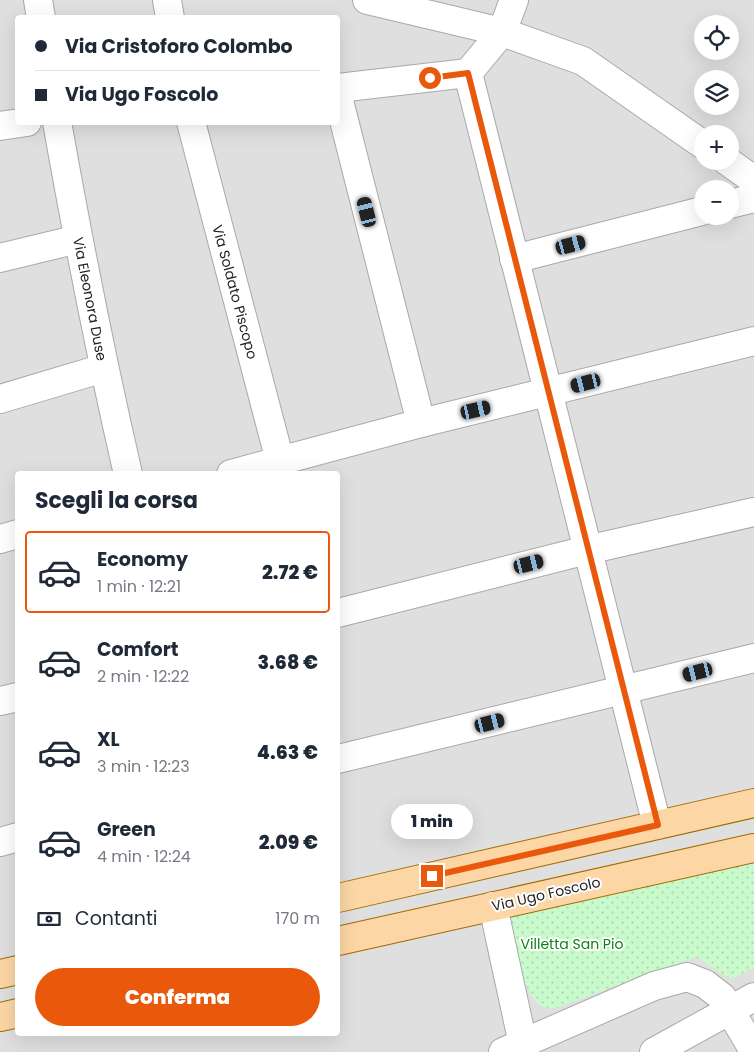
<!DOCTYPE html>
<html lang="it">
<head>
<meta charset="utf-8">
<style>
  :root { --surface:#fff; --page:#f2f2f3; --text:#1f2937; --muted:#747a83; --line:#e0e1e3; --accent:#ea580c }
  body { margin:0; font-family:Poppins,sans-serif; background:var(--page); color:var(--text); height:100vh; display:flex; flex-direction:column; font-size:19px; white-space:nowrap }
  * { box-sizing:border-box; margin:0 }
  p { font-size:16px; color:var(--muted) }
  .icon { flex:none; width:28px; height:28px; fill:none; stroke:currentColor; stroke-width:2; stroke-linecap:round; stroke-linejoin:round }
  .map { position:relative; flex:1; overflow:hidden }
  .sheet { position:absolute; left:15px; top:471px; width:325px; height:565px; display:flex; flex-direction:column; background:var(--surface); border-radius:5px; box-shadow:0 5px 20px #0002 }
  .sheet>* { flex:none }
  .hud { position:absolute; left:15px; top:15px; width:325px; height:110px; border-radius:5px; box-shadow:0 5px 20px #0002; display:grid; align-content:center; height:110px; padding:0 20px; background:var(--surface) }
  .controls { position:absolute; left:694px; top:15px; display:grid; gap:10px }
  .controls a { display:grid; place-items:center; width:45px; height:45px; border-radius:50%; background:var(--surface); box-shadow:0 5px 20px #0002; font-size:25px }
  .end { position:absolute; width:22px; height:22px; margin:-11px; border:6px solid #ea580c; background:#fff; box-shadow:0 0 0 2px #fff }
  .from { border-radius:50% }
  .bubble { position:absolute; height:35px; border-radius:18px; background:var(--surface); box-shadow:0 5px 20px #0002; font-size:16px; font-weight:800; line-height:35px; text-align:center }
  .car { position:absolute; width:15px; height:30px; margin:-15px -8px; border-radius:6px; box-shadow:0 0 4px 1px #0007; background:linear-gradient(#222 24%,#8ab4d8 0 40%,#222 0 76%,#8ab4d8 0 86%,#222 0) }
  .hud b { display:flex; align-items:center; gap:18px; height:48px; font-size:19px }
  .hud b+b { border-top:1px solid var(--line) }
  .hud i { width:12px; height:12px; background:var(--text) }
  ul { padding:0; list-style:none }
  li { display:flex; align-items:center; gap:15px; height:82px; margin:0 10px 8px; padding:0 10px; border:2px solid transparent; border-radius:5px }
  li div { flex:1 }
  li b { display:block; font-size:19px }
  li em { font-style:normal; font-weight:800 }
  li.current { border-color:var(--accent) }
  li>.icon { width:45px; height:45px; stroke-width:1.5 }
  h2 { padding:0 20px; font-size:22px; line-height:60px }
  .pay { display:flex; align-items:center; gap:12px; height:55px; padding:0 20px; font-size:19px }
  .pay p { margin-inline-start:auto }
  .button { display:flex; gap:10px; margin-top:auto; padding:10px 20px }
  .button a { flex:1; height:58px; border-radius:30px; background:var(--accent); color:#fff; font-size:20px; font-weight:800; line-height:58px; text-align:center }
  .map>svg:first-child { display:block }
</style>
</head>
<body>
<div class="map">
<svg width="754" height="1052" viewBox="0 0 754 1052">
  <defs>
    <pattern id="park-dots" width="8" height="8" patternUnits="userSpaceOnUse" patternTransform="scale(1.25)"><rect width="8" height="8" fill="#c8facc"/><path d="M2 2h.1M6 6h.1" fill="none" stroke="#acd6af" stroke-width="1.8" stroke-linecap="round"/></pattern>
  </defs>
  <rect width="100%" height="100%" fill="#f2efe9"/>
  <!-- residential -->
  <path fill="#e0dfdf" fill-rule="evenodd" d="M0 0H754V1052H0ZM18 18H338V122H18ZM702 24H730V51H702ZM702 79H730V106H702ZM702 134H730V161H702ZM702 189H730V216H702ZM18 474H338V1034H18Z"/>
  <!-- park -->
  <path fill="url(#park-dots)" d="M754 848V968L730 979 696 957 556 1008C552 1008 547 1008 544 1007 520 998 511 926 507 903Z"/>
  <g fill="none" stroke-linecap="round" stroke-linejoin="round">
    <!-- minor casing -->
    <g stroke="#a9a9a9" stroke-width="30">
      <g id="minor">
        <polyline points="38,0 41,18"/>
        <polyline points="167,0 170,18"/>
        <polyline points="367,0 502,32 583,61 702,144"/>
        <polyline points="468,73 657,825"/>
        <polyline points="338,88 468,73 502,32 514,0"/>
        <polyline points="338,97 421,423"/>
        <path d="M57 122C78 240 101 357 128 474"/>
        <polyline points="191,122 280,461"/>
        <polyline points="0,126 27,122"/>
        <polyline points="727,161 754,180"/>
        <polyline points="730,204 754,198"/>
        <polyline points="0,258 78,239"/>
        <polyline points="514,259 702,211"/>
        <polyline points="0,399 104,368"/>
        <polyline points="231,474 421,423 754,341"/>
        <polyline points="0,539 18,534"/>
        <polyline points="338,613 587,550 754,512"/>
        <polyline points="0,701 18,697"/>
        <polyline points="338,759 754,658"/>
        <polyline points="0,842 18,837"/>
        <polyline points="493,906 523,1044"/>
        <polyline points="503,1052 654,986 687,977 705,984 722,997 754,1051"/>
        <polyline points="654,1052 754,997"/>
      </g>
    </g>
    <!-- primary casing -->
    <g stroke="#a06b00" stroke-width="30">
      <g id="primary">
        <polyline points="338,898 754,803"/>
        <polyline points="338,941 754,848"/>
        <polyline points="0,974 18,970"/>
        <polyline points="0,1017 18,1013"/>
      </g>
    </g>
    <!-- minor -->
    <use href="#minor" stroke="#fff" stroke-width="28"/>
    <!-- primary -->
    <use href="#primary" stroke="#fcd6a4" stroke-width="28"/>
  </g>
  <g fill="none" stroke-linecap="round" stroke-linejoin="round">
    <!-- route -->
    <polyline stroke="#ea580c" stroke-width="6" points="430,78 468,73 658,825 432,876"/>
  </g>
  <g text-anchor="middle" dominant-baseline="central" stroke-width="4" stroke-linejoin="round" paint-order="stroke">
    <!-- street labels -->
    <g font-size="14" fill="#222" stroke="#fff">
      <text transform="translate(235 292) rotate(75)">Via Soldato Piscopo</text>
      <text transform="translate(90 299) rotate(79)">Via Eleonora Duse</text>
      <text transform="translate(546 894) rotate(-13)">Via Ugo Foscolo</text>
    </g>
    <!-- park labels -->
    <g font-size="14" fill="#0c8416" stroke="#fff">
      <text x="572" y="944">Villetta San Pio</text>
    </g>
  </g>
</svg>
<div class="controls">
<a><svg class="icon" aria-label="locate" viewBox="0 0 24 24"><circle cx="12" cy="12" r="6"/><path d="M12 2v4M12 18v4M2 12h4M18 12h4"/></svg></a>
<a><svg class="icon" aria-label="layers" viewBox="0 0 24 24"><path d="M12 4l9 5-9 5-9-5zM3 14l9 5 9-5"/></svg></a>
<a>+</a>
<a>−</a>
</div>
<i class="end from" style="left:430px;top:78px"></i>
<i class="end" style="left:432px;top:876px"></i>
<div class="bubble" style="left:391px;top:804px;width:82px">1 min</div>
<i class="car" style="left:367px;top:212px;rotate:346deg"></i>
<i class="car" style="left:571px;top:245px;rotate:75deg"></i>
<i class="car" style="left:586px;top:383px;rotate:256deg"></i>
<i class="car" style="left:476px;top:410px;rotate:77deg"></i>
<i class="car" style="left:529px;top:564px;rotate:76deg"></i>
<i class="car" style="left:698px;top:672px;rotate:256deg"></i>
<i class="car" style="left:490px;top:723px;rotate:76deg"></i>
<div class="hud">
<b><i class="from"></i>Via Cristoforo Colombo</b>
<b><i></i>Via Ugo Foscolo</b>
</div>
<section class="sheet">
<h2>Scegli la corsa</h2>
<ul>
<li class="current"><svg class="icon" aria-label="car" viewBox="0 0 24 24"><path d="M5 17H2v-5l4-1 3-4h7l3 4 3 1v5h-3M9 17h6M6 11h13"/><circle cx="7" cy="17" r="2"/><circle cx="17" cy="17" r="2"/></svg><div><b>Economy</b><p>1 min · 12:21</p></div><em>2.72 €</em></li>
<li><svg class="icon" aria-label="car" viewBox="0 0 24 24"><path d="M5 17H2v-5l4-1 3-4h7l3 4 3 1v5h-3M9 17h6M6 11h13"/><circle cx="7" cy="17" r="2"/><circle cx="17" cy="17" r="2"/></svg><div><b>Comfort</b><p>2 min · 12:22</p></div><em>3.68 €</em></li>
<li><svg class="icon" aria-label="car" viewBox="0 0 24 24"><path d="M5 17H2v-5l4-1 3-4h7l3 4 3 1v5h-3M9 17h6M6 11h13"/><circle cx="7" cy="17" r="2"/><circle cx="17" cy="17" r="2"/></svg><div><b>XL</b><p>3 min · 12:23</p></div><em>4.63 €</em></li>
<li><svg class="icon" aria-label="car" viewBox="0 0 24 24"><path d="M5 17H2v-5l4-1 3-4h7l3 4 3 1v5h-3M9 17h6M6 11h13"/><circle cx="7" cy="17" r="2"/><circle cx="17" cy="17" r="2"/></svg><div><b>Green</b><p>4 min · 12:24</p></div><em>2.09 €</em></li>
</ul>
<div class="pay"><svg class="icon" aria-label="cash" viewBox="0 0 24 24"><path d="M3 7h18v10H3z"/><circle cx="12" cy="12" r="2"/></svg>Contanti<p>170 m</p></div>
<div class="button"><a>Conferma</a></div>
</section>
</div>
</body>
</html>
